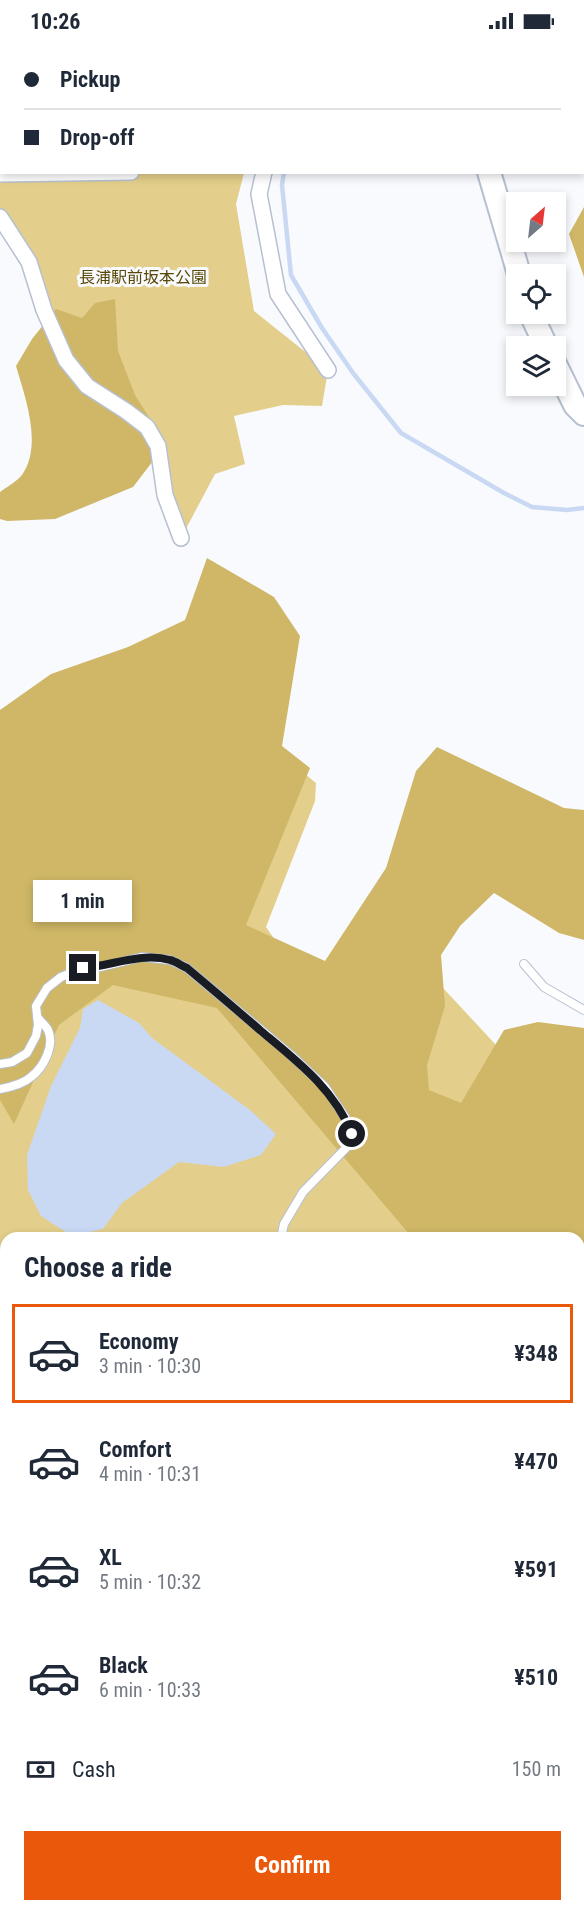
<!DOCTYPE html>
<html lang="en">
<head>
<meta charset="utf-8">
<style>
  :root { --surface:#fff; --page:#f6f6f7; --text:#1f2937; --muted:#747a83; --line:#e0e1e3; --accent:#ea580c }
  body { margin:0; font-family:"Roboto Condensed","Noto Sans JP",sans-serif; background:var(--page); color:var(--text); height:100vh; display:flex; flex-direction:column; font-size:22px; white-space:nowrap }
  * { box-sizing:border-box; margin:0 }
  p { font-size:20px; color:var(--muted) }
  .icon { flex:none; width:33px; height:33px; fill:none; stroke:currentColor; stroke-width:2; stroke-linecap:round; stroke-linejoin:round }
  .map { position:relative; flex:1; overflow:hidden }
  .panel { position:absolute; left:0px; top:1190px; width:585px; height:680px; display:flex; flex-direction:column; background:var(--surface); border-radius:18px 18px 0 0; box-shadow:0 3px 9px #0003 }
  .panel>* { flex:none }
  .top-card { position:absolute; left:0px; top:0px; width:585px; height:132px; box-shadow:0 3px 9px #0003; display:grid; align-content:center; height:132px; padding:0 24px; background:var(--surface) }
  .needle { width:39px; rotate:28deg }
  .buttons { position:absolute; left:506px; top:150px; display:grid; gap:12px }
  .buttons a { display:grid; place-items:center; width:60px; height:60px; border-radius:0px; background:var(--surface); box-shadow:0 3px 9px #0003; font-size:30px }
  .end { position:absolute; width:27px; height:27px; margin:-14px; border:8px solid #191d23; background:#fff; box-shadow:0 0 0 3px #fff }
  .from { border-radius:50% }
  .bubble { position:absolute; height:42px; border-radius:0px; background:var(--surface); box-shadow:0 3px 9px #0003; font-size:20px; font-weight:700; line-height:42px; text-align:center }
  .top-card b { display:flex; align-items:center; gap:21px; height:57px; font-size:22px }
  .top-card b+b { border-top:2px solid var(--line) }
  .top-card i { width:15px; height:15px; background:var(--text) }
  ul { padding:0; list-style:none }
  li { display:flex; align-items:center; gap:18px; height:99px; margin:0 12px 9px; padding:0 12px; border:3px solid transparent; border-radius:0px }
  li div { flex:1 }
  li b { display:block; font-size:22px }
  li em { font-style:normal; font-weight:700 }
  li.current { border-color:var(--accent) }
  li>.icon { width:54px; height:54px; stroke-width:1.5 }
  h2 { padding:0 24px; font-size:27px; line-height:72px }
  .pay { display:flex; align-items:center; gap:15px; height:66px; padding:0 24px; font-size:22px }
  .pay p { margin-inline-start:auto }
  .primary-button { display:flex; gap:12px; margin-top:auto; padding:12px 24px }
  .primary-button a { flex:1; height:69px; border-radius:0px; background:var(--accent); color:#fff; font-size:24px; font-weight:700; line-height:69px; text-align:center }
  .status { display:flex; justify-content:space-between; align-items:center; height:42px; padding:0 30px; background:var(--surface); direction:ltr }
  .status svg { height:16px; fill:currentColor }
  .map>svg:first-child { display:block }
</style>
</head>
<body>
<div class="status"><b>10:26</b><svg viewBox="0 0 49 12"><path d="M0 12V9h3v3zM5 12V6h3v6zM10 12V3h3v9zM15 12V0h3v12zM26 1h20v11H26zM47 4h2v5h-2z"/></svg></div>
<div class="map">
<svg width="584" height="1868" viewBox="0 0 584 1868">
  <rect width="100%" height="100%" fill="#f8fafe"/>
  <!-- green -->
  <g fill="#e3cf8b">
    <polygon points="244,131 236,162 254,269 328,328 322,364 283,363 234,374 245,422 215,432 181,496 158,404 44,268 0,175 0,132"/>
    <polygon points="246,716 293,722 316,741 315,759 266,885 306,942 430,932 536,1046 584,1124 584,1469 579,1465 579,1196 6,1196 6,1431 0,1428 0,776"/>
    <polygon points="584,1603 584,1868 417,1868 411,1863 579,1863 579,1608"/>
  </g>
  <!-- forest -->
  <g fill="#cfb767">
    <polygon points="584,165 584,235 569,192"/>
    <path d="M115 257 118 309 135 353 166 402 133 445 55 477 7 479 0 477V450C7 445 17 439 22 433 43 403 25 355 16 324L32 297 56 267 82 276 95 261Z"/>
    <polygon points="207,516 274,555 300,594 282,704 310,726 246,883 325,919 386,826 416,729 437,705 564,766 584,768 584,898 559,891 494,851 460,884 441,913 445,964 427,1023 429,1048 461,1061 504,988 538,980 584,986 584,1291 579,1290 579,1196 415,1196 410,1193 217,966 113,943 59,983 14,1082 0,1058 0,668 51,632 128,605 185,578"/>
    <polygon points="0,1256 6,1260 6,1430 0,1427"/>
    <polygon points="579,1359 584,1364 584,1702 579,1704"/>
    <polygon points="280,1863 503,1863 501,1867 503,1868 288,1868"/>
  </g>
  <!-- water -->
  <polygon fill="#c9d8f3" points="98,958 139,981 152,996 250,1068 276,1092 261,1113 224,1125 179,1120 122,1161 103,1187 72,1194 41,1174 28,1148 27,1113 51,1044 80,986 83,967"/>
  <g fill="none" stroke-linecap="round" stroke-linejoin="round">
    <!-- stream -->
    <polyline stroke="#c9d8f3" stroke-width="4.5" points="284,130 282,143 291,233 322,286 353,331 401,391 504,451 532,465 567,468 584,466"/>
    <!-- lane casing -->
    <g stroke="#b7c0d0" stroke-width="10">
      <g id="lane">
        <polyline points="524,922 544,945 584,968"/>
        <polyline points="0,1022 12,1020 27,1011 36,994 38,983 36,964 47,946 61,935 83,926 100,925 142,915 170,918 187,926 291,1013 325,1045 345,1075 352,1092 348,1104 303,1150 284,1182 281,1196"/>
        <path d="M0 1047C11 1045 23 1042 31 1035 44 1025 55 1003 48 988 46 984 41 980 38 976"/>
        <polyline points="0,1273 6,1274"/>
        <polyline points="579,1379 584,1383"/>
        <polyline points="579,1451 584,1454"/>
        <polyline points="579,1797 584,1797"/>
        <polyline points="478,1863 480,1868"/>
        <polyline points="511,1863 518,1868"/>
      </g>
    </g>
    <!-- street casing -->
    <g stroke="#b7c0d0" stroke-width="18">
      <g id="street">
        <polyline points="399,0 417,2"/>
        <polyline points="133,2 133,0"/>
        <polyline points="299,2 301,0"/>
        <polyline points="367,2 368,0"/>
        <polyline points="0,20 2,19"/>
        <polyline points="264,130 259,152 278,252 328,328"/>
        <polyline points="0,132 131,130"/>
        <polyline points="0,175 29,220 44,268 66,318 87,344 126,369 147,385 158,404 165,453 181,496"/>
        <polyline points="0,1536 6,1545"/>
        <polyline points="249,1863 253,1868"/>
      </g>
    </g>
    <!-- secondary casing -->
    <g stroke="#b7c0d0" stroke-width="26">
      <g id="secondary">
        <polyline points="486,2 486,0"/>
        <polyline points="489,130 519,232"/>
        <polyline points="531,272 546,304"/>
        <polyline points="555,322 575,363 584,372"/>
      </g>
    </g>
    <!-- lane -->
    <use href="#lane" stroke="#fff" stroke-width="8"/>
    <!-- street -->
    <use href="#street" stroke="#fff" stroke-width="15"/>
    <!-- secondary -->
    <use href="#secondary" stroke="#fff" stroke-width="22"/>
  </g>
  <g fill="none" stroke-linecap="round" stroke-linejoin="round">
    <!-- route -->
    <path stroke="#191d23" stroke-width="8" d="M83 926C111 924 141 910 170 918 175 919 182 924 187 926 212 947 237 968 261 989 297 1019 334 1047 352 1092"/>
  </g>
  <g text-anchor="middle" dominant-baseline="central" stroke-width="6" stroke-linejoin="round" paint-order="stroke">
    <!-- park labels -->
    <g font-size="16" fill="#584806" stroke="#f8fafe">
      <text x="143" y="235">長浦駅前坂本公園</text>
    </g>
  </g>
</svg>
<div class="buttons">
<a><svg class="needle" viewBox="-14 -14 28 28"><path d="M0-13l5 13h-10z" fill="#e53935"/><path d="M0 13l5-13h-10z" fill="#747a83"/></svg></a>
<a><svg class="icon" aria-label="locate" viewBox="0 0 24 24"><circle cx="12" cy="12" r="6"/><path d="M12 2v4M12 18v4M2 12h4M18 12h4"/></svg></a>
<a><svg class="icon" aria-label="layers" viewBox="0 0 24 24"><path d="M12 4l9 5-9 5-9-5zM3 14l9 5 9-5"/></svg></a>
</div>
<i class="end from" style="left:352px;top:1092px"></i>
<i class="end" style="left:83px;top:926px"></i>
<div class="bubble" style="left:33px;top:838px;width:99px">1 min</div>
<div class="top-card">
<b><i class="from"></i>Pickup</b>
<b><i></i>Drop-off</b>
</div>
<section class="panel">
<h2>Choose a ride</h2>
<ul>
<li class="current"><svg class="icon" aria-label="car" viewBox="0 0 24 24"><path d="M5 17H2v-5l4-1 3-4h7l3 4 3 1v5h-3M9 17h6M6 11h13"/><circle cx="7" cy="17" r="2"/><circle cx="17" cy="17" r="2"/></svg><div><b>Economy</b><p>3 min · 10:30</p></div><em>¥348</em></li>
<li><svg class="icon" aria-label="car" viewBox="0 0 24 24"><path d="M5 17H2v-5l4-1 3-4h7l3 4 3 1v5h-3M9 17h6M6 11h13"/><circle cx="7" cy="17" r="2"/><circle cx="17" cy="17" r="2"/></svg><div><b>Comfort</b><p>4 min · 10:31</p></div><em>¥470</em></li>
<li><svg class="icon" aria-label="car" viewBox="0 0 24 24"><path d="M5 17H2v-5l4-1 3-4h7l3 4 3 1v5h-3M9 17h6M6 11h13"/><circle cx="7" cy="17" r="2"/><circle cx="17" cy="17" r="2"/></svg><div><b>XL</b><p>5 min · 10:32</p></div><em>¥591</em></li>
<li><svg class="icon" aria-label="car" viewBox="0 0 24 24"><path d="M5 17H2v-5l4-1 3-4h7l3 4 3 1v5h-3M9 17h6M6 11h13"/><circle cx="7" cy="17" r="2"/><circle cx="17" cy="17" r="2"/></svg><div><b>Black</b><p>6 min · 10:33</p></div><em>¥510</em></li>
</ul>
<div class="pay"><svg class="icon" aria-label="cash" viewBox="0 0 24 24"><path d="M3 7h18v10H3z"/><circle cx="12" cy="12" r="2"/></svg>Cash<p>150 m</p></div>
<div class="primary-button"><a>Confirm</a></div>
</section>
</div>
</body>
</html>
